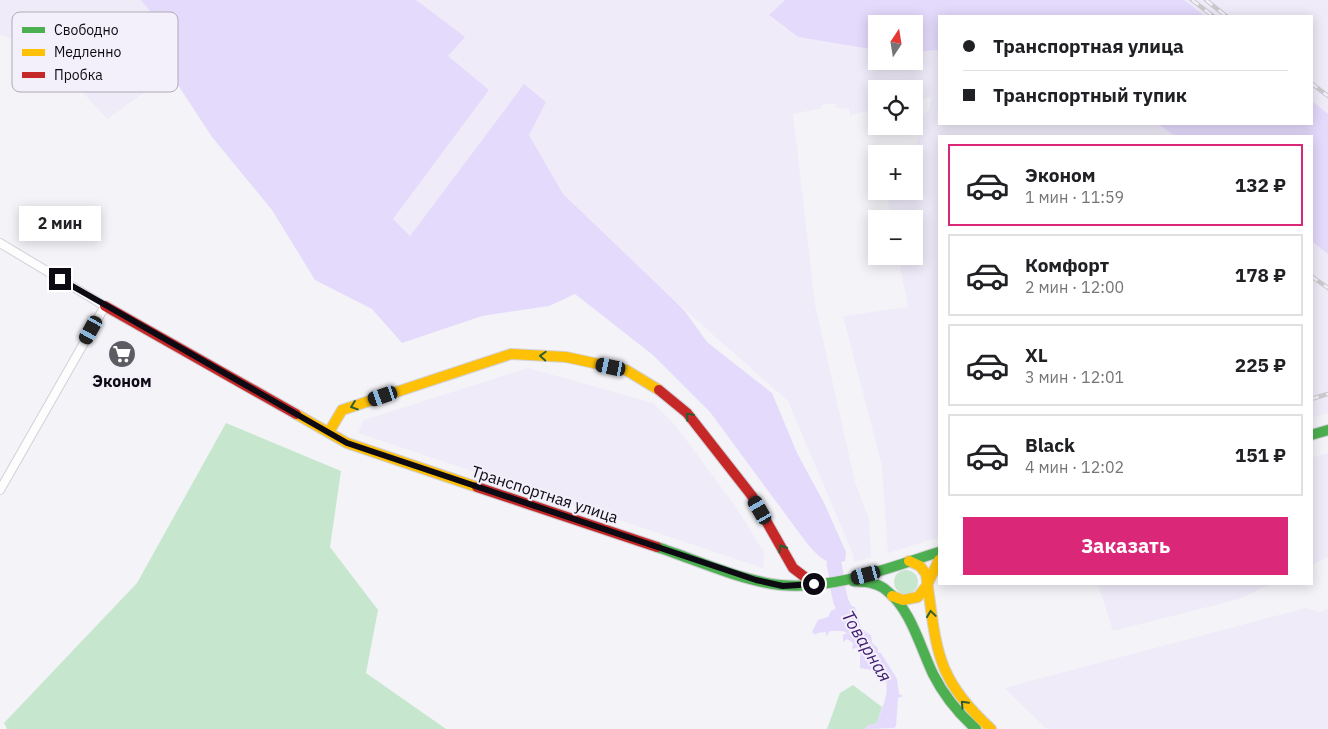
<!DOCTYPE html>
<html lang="ru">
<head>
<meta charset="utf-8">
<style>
  :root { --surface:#fff; --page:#f2f2f2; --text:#202124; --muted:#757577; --line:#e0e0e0; --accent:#db2777 }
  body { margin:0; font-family:"IBM Plex Sans",sans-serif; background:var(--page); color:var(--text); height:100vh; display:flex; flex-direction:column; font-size:19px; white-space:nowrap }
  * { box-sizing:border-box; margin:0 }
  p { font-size:16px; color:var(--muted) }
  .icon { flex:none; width:28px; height:28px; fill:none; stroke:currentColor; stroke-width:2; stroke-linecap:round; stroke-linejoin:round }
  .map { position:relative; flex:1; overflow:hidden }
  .drawer { position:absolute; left:938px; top:135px; width:375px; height:450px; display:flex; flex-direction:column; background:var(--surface); border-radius:0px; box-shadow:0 2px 12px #0003 }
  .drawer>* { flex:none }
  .guide { position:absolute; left:938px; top:15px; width:375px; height:110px; border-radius:0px; box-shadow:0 2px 12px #0003; display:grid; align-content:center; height:110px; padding:0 25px; background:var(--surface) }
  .needle { width:32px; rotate:12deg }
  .controls { position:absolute; left:868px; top:15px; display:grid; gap:10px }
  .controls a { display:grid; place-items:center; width:55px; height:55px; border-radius:0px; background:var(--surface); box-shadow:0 2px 12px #0003; font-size:25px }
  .end { position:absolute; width:22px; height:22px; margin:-11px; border:6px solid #0d0a13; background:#fff; box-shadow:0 0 0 2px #fff }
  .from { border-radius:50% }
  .bubble { position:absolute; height:35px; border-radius:0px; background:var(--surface); box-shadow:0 2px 12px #0003; font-size:16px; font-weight:700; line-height:35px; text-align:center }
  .car { position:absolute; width:15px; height:30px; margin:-15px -8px; border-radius:6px; box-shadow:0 0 4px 1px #0007; background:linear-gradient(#222 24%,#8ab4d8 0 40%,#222 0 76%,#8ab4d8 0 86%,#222 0) }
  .guide b { display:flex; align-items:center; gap:18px; height:48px; font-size:19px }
  .guide b+b { border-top:1px solid var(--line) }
  .guide i { width:12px; height:12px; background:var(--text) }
  ul { padding:9px 0 0; list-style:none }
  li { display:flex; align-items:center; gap:15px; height:82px; margin:0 10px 8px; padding:0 15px; border:2px solid var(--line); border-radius:0px }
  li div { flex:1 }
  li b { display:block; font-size:19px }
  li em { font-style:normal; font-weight:700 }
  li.current { border-color:var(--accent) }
  li>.icon { width:45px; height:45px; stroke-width:1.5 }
  .button { display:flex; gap:10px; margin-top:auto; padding:10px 25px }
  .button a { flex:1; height:58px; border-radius:0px; background:var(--accent); color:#fff; font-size:20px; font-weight:700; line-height:58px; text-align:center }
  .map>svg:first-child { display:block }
</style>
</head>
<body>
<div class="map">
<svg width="1328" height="729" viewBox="0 0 1328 729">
  <rect width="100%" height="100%" fill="#f4f3f8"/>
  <!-- built -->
  <g fill="#efebf9">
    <polygon points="0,0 141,0 168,33 165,49 173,72 107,119 58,65 36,48 0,34"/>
    <polygon points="416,0 785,0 769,16 798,37 876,50 876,61 914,61 914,52 939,50 939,124 1158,124 1175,136 939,136 939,537 888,553 882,466 843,316 908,307 898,256 914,256 914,219 891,219 886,191 914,191 914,156 922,115 929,110 931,97 914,101 914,89 876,89 876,109 850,115 849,109 836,108 835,103 822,105 822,108 793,114 815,304 855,482 869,519 871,557 854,562 853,554 788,401 640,270 563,194 529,135 524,84 410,236 393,219 489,90 447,56 464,37"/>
    <polygon points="1184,0 1328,0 1328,114 1311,100 1311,16 1205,16"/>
    <polygon points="1311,241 1328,254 1328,413 1311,418"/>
    <polygon points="528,368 653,403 676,426 735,506 764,552 763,568 358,433 364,420"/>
    <polygon points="1328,453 1328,557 1311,565 1311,458"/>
    <polygon points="1098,584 1271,584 1239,599 1113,631"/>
    <polygon points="1306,608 1319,612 1328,609 1328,729 1047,729 1004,688"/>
  </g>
  <!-- green -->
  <g fill="#c6e7cd">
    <polygon points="226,423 341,471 330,547 378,610 366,673 446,729 7,729 4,723 137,583"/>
    <circle cx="906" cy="582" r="12"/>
    <polygon points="853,685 882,707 877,723 867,726 865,729 827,729 840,693"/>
  </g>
  <!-- water -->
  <g fill="#e4dafc">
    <path d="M141 0H416L465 37 448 56 489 90 393 219 410 236 524 84 546 102 529 135 563 194 684 310 707 342 772 393 797 453 824 503 846 552 845 561C826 567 818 556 806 542L710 412 653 355 575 294 549 306 482 316 402 343 372 309 315 280 272 210 212 137 176 82 165 49 168 33Z"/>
    <polygon points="785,0 1184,0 1205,16 939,16 939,50 914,52 914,24 876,24 876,50 798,37 769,15"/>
    <polygon points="1311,100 1328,114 1328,254 1311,241 1311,136 1175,136 1158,124 1311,124"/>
    <path d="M844 604 855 607C858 618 858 630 871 635L872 643 878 648V652L881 653 897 679 899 694 903 696 898 698 896 726 894 728 865 729 867 726 877 723C883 705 898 677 872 668V670L860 668V647L852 649 853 643 847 639 843 642V635L847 633 842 631H830L826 637V632L817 633 816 635 812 632 818 620 828 617 831 611Z"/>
  </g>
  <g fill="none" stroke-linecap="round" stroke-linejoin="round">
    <!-- river -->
    <g stroke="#e4dafc" stroke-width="15">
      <polyline points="834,564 836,574"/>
      <polyline points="838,589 841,602 852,622"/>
    </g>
    <!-- street casing -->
    <g stroke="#d2d0d7" stroke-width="10">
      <polyline id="street" points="0,243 105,306 0,490"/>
    </g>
    <!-- fast casing -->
    <g stroke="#d2d0d7" stroke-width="12">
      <g id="fast">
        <polyline points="1311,435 1328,430"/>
        <path d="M657 547C694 559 742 581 780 585 835 590 888 568 939 552"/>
        <path d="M853 581C864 582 877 582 886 590 911 609 920 647 933 674 944 696 958 713 976 729"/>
      </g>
    </g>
    <!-- slow casing -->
    <g stroke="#d2d0d7" stroke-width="12">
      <g id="slow">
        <polyline points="296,414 347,443 477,487"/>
        <polyline points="329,432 342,410 511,354 566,357 626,370 659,390"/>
        <path d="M909 561 920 566 926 574C937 647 933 676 991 729"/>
        <polyline points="892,596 903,600 918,597 927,585 939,560"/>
      </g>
    </g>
    <!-- jam casing -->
    <g stroke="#d2d0d7" stroke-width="12">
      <g id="jam">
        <polyline points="105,306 296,414"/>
        <polyline points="659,390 687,413 752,496 793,568 814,584"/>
        <polyline points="477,487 657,547"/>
      </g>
    </g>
    <!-- street -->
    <use href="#street" stroke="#fdfdfe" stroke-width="8"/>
    <!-- fast -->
    <use href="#fast" stroke="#4caf50" stroke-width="10"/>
    <!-- slow -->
    <use href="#slow" stroke="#ffc107" stroke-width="10"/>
    <!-- jam -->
    <use href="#jam" stroke="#c62828" stroke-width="10"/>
    <!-- rail casing -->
    <g stroke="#cbcacd" stroke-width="4.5">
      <g id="rail">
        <polyline points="1192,0 1213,16"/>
        <polyline points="1206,0 1226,16"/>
        <polyline points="1311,83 1328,96"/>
        <polyline points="1311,276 1328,288"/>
        <polyline points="1311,399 1328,394"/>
      </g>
    </g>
    <!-- rail -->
    <use href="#rail" stroke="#f3f0fb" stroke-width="2.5" stroke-dasharray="8" stroke-linecap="butt"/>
  </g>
  <!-- one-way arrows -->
  <defs><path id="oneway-chevron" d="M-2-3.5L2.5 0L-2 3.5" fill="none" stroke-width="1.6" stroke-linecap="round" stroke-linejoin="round" transform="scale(1.25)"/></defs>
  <g stroke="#2c5c32">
    <use href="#oneway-chevron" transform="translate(543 356) rotate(-177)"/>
    <use href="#oneway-chevron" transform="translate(354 406) rotate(161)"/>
    <use href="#oneway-chevron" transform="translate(689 416) rotate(-131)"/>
    <use href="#oneway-chevron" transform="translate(782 548) rotate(-120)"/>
    <use href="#oneway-chevron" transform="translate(931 614) rotate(-98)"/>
    <use href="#oneway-chevron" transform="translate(964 704) rotate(-133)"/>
  </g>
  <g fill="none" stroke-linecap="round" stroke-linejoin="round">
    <!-- route -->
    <polyline stroke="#0d0a13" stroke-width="6" points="60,279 347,443 756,580 783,586 814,584"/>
  </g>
  <!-- icons -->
  <defs>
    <g id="supermarket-disc" transform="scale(1.4375)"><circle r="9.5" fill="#5e5c63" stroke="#f3f0fb"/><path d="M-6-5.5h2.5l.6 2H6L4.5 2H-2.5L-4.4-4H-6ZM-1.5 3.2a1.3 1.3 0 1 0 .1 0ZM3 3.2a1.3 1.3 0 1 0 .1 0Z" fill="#fff"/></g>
  </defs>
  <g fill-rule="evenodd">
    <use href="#supermarket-disc" x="122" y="354"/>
  </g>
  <g text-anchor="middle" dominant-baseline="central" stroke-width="4" stroke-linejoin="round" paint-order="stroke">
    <!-- poi labels -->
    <g font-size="16" font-weight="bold" fill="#0d0a13" stroke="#f3f0fb">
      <text x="122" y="381">Эконом</text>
    </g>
    <!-- street labels -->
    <g font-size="16" fill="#0d0a13" stroke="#f3f0fb">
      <text transform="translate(545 494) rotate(18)">Транспортная улица</text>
    </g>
    <!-- water labels -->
    <g font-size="18" font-style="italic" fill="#401c70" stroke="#f3f0fb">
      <text transform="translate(867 646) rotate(59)">Товарная</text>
    </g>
  </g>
  <!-- legend -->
  <rect x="12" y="12" width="166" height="80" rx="8" fill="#f3f0fb" stroke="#aeabb5" stroke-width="1"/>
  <rect x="22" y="27" width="23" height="6" fill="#4caf50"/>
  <rect x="22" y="49" width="23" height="7" fill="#ffc107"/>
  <rect x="22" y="72" width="23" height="6" fill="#c62828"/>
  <g font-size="14" fill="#0d0a13">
    <text x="54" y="35">Свободно</text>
    <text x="54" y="57">Медленно</text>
    <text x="54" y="80">Пробка</text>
  </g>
</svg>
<div class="controls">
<a><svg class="needle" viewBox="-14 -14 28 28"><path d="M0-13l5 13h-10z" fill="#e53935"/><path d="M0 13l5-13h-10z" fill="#757577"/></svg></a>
<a><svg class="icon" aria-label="locate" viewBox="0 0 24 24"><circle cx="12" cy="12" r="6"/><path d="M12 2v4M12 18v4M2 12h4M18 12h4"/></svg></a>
<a>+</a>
<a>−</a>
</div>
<i class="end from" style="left:814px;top:584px"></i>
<i class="end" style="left:60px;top:279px"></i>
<div class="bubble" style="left:19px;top:206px;width:82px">2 мин</div>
<i class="car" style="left:91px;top:330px;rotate:209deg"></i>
<i class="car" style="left:611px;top:367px;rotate:282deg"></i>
<i class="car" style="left:383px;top:396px;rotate:251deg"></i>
<i class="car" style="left:760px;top:510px;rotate:330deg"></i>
<i class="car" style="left:866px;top:575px;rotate:255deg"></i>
<div class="guide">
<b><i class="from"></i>Транспортная улица</b>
<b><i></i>Транспортный тупик</b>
</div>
<section class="drawer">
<ul>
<li class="current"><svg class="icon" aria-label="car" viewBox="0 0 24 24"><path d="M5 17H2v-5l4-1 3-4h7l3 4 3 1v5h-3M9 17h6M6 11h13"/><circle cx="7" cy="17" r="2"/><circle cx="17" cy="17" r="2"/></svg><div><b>Эконом</b><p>1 мин · 11:59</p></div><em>132 ₽</em></li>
<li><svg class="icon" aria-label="car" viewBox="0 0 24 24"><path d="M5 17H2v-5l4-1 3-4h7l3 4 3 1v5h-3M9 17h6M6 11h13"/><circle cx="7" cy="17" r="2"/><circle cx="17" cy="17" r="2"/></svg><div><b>Комфорт</b><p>2 мин · 12:00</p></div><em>178 ₽</em></li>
<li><svg class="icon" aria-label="car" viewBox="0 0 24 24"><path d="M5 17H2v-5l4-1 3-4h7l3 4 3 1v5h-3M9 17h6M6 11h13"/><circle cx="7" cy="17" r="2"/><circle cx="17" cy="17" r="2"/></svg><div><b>XL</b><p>3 мин · 12:01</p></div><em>225 ₽</em></li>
<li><svg class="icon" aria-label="car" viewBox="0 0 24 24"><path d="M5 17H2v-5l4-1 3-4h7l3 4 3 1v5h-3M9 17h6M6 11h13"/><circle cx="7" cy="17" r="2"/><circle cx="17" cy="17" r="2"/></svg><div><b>Black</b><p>4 мин · 12:02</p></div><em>151 ₽</em></li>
</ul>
<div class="button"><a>Заказать</a></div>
</section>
</div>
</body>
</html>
